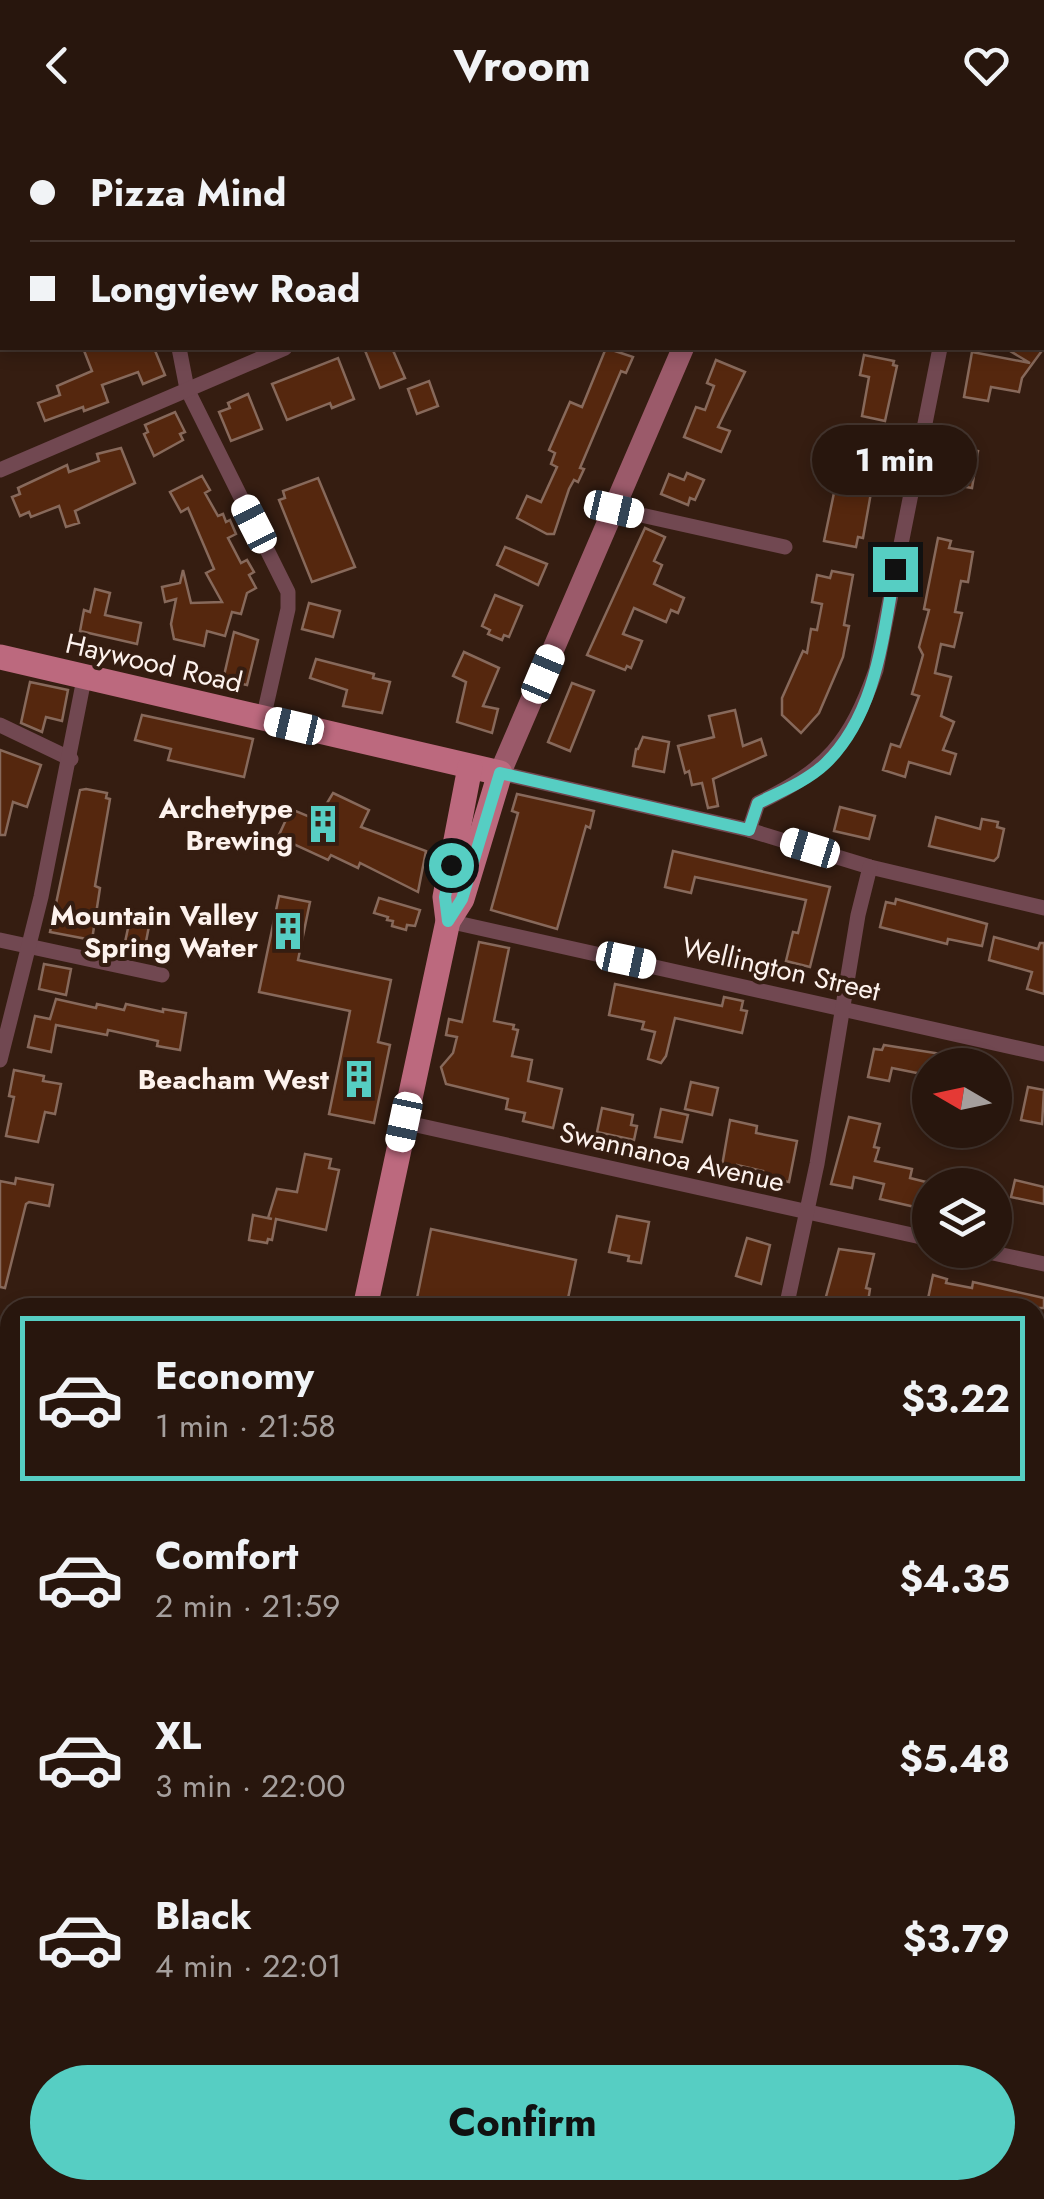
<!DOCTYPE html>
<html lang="en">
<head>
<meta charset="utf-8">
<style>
  :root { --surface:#28160d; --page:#34231b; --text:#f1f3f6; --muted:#a59f9d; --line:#44352e; --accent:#56cec3 }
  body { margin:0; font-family:Jost,sans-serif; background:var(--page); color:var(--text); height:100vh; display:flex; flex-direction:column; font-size:38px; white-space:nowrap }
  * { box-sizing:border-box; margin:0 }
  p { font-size:32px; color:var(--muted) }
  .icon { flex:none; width:55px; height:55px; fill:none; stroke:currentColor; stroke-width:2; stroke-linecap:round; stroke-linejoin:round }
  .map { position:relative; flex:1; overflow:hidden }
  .details { position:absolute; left:0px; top:1168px; width:1045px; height:902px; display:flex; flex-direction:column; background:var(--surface); border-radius:30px 30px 0 0; box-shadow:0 5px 15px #0003,0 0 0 2px var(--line) }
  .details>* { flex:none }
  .top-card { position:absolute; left:0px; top:0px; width:1045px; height:220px; box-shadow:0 5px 15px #0003,0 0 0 2px var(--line); display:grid; align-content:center; height:220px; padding:0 30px; background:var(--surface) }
  .needle { width:65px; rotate:279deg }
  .tools { position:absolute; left:912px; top:918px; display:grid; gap:20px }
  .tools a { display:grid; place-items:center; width:100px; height:100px; border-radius:50%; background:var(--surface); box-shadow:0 5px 15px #0003,0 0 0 2px var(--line); font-size:50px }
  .end { position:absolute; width:45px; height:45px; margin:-22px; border:12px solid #56cec3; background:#111; box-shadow:0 0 0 5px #111 }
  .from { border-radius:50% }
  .bubble { position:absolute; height:70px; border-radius:35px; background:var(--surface); box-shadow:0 5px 15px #0003,0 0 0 2px var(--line); font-size:32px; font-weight:700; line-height:70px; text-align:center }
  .car { position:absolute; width:30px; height:60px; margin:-30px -15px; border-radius:12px; box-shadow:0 0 8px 2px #0007; background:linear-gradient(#fff 24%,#345 0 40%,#fff 0 76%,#345 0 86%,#fff 0) }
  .top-card b { display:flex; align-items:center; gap:35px; height:95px; font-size:38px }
  .top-card b+b { border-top:2px solid var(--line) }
  .top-card i { width:25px; height:25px; background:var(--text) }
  ul { padding:18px 0 0; list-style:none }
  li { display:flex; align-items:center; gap:30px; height:165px; margin:0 20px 15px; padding:0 10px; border:5px solid transparent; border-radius:0px }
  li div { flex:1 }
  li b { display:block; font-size:38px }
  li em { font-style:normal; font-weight:700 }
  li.selected { border-color:var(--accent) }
  li>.icon { width:90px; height:90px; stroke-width:1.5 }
  .cta { display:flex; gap:20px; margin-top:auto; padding:20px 30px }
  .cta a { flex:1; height:115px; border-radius:60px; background:var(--accent); color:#111; font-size:40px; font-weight:700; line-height:115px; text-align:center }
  header { display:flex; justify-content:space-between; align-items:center; height:130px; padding:0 30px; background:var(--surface); font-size:45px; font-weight:700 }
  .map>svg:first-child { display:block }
</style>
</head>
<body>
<header><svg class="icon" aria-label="back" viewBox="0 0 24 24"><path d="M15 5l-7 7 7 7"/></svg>Vroom<svg class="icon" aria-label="heart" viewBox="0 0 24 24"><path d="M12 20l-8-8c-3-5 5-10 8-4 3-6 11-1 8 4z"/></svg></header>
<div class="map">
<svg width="1044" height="2069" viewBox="0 0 1044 2069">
  <rect width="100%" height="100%" fill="#351d11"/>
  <!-- building -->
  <g fill="#55270e" stroke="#87695b" stroke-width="2.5">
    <polygon points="83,218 154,218 165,245 143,254 138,242 102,255 108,272 84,281 83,277 45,291 38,273 60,265 57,256 92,241"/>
    <polygon points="364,218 392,218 405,248 380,258"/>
    <polygon points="606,218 633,227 626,243 621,241 580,338 584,339 578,352 574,350 569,359 554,404 547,404 517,388 527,366 541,372 557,337 551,334 555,323 549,320 570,272 582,277"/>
    <polygon points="1005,218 1044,218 1022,248 1019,262 991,257 988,271 964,267 972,222 1030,233"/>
    <polygon points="864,225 894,231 893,235 897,236 885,291 862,286 869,247 860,245"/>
    <polygon points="338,228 354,269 332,278 330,273 287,290 272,254"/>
    <polygon points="716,230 745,242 718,297 730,301 721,322 684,307 696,277 705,280 714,256 707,253"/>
    <polygon points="429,251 438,276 417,284 408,259"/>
    <polygon points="248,264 262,299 231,311 219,282 230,278 228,273"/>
    <polygon points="175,282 185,302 180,304 183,310 154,326 144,304 148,302 145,295"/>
    <polygon points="121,318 135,353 75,381 79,393 66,397 59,376 31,387 29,382 20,386 12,367 20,364 18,358 67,335 69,342 99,331 97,324"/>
    <polygon points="952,318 978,321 972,358 949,354"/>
    <polygon points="840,334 875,340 863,408 858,407 856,417 824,411"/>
    <polygon points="687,343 704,350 695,370 690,368 688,375 661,364 669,344 684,350"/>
    <polygon points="202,346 210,360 205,363 218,386 223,384 226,392 230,390 236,404 228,408 241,433 247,430 254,442 249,445 256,458 247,463 241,484 232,482 225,506 207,501 204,516 174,509 171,494 176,469 165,472 162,457 180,453 183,440 191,473 222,472 206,443 214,439 188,378 181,382 170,362"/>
    <polygon points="318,348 355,437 312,452 279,370 285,368 283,361"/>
    <polygon points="645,398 665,407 654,431 662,435 654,454 684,468 678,483 671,480 666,492 634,478 623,504 642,511 631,538 627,536 625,540 587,525"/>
    <polygon points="938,408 951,411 949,418 973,422 968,452 961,451 955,482 962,483 954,517 941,514 935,543 951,547 941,586 954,592 943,620 956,624 950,644 909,632 905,647 883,640 891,614 900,617 919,566 912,564 923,525 919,517 929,480 924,479"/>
    <polygon points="505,417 547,434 538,455 497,435"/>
    <polygon points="832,441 853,445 844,495 849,496 843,527 819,583 801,603 782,585 782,568 803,521 807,523 811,499 817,500 822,474 812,472 817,445 830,448"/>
    <polygon points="95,459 110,463 105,485 141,493 137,514 80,501 84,480 90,482"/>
    <polygon points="495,465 522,476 509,507 504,505 502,510 488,504 490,500 482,496"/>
    <polygon points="309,473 340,481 333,507 302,499"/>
    <polygon points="234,502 258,510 247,555 223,550"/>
    <polygon points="464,522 499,538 483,576 498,579 492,603 457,592 466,552 453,546"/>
    <polygon points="316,529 374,544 373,548 390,552 382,583 343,576 347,560 310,548"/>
    <polygon points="30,552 68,560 62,591 46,587 42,602 21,593"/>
    <polygon points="572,553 594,561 570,621 548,612"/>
    <polygon points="735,580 743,616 761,609 766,625 713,649 718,676 708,678 702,653 692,655 689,641 685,643 678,616 714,607 709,586"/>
    <polygon points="142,585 253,609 244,647 168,630 171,619 135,610"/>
    <polygon points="643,607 669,612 664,642 633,636 636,619 638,619"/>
    <polygon points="0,620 41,635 27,677 13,672 5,705 0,705"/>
    <polygon points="86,659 107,663 106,668 110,669 95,756 100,758 92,810 50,802 80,660"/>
    <polygon points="333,663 369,680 361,697 426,721 418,762 360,733 358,738 331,725 328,730 278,707 291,679 317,690"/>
    <polygon points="517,664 594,681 590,698 586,696 557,799 491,780 518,683 512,681"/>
    <polygon points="840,677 875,686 869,709 834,701"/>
    <polygon points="936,687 980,699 982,689 998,692 997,697 1004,699 998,727 994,731 929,716"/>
    <polygon points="673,721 830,757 810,837 786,831 793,802 798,803 806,770 695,747 691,763 665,757"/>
    <polygon points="279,766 310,772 298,830 391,850 378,912 390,915 374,993 329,984 350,881 259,862"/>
    <polygon points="379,768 420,780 415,796 407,795 406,800 392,796 393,791 387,790 388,787 374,783"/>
    <polygon points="896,769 987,794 982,816 948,809 947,814 880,797 886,772 895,774"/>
    <polygon points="131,784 145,787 143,795 149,796 145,817 140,816 139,820 124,817"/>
    <polygon points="994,807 1038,819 1040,813 1044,813 1044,864 1027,859 1032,842 989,830"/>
    <polygon points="479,812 509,818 494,891 514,895 513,899 518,900 512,926 532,930 528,951 562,959 553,998 523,991 525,983 506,979 508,969 446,954 441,937 453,923 457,907 446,905 449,889 462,892"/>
    <polygon points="44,834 71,839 66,865 39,859"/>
    <polygon points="615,854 722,876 724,867 743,871 741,880 747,881 742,903 675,888 666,926 661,933 648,929 655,902 642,899 644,892 609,885"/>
    <polygon points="56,869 96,878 97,874 124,880 126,874 163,882 163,879 186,883 180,920 157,916 158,911 108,900 107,905 56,895 51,922 28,917 35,886 50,889"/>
    <polygon points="884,915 967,928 966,935 929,935 927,945 892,938 889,951 868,947 874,919 882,920"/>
    <polygon points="14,940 44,946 43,951 61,954 55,984 45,982 38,1012 6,1006 14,967 9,966"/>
    <polygon points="691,952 718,958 712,985 685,979"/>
    <polygon points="1028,957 1044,960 1042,994 1021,990"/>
    <polygon points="602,978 633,985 631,995 637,996 634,1010 597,1002"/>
    <polygon points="661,979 688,985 682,1012 655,1007"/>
    <polygon points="849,987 880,994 874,1017 879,1018 875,1031 912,1039 910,1048 930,1053 930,1084 914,1081 915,1077 880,1069 884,1054 854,1047 852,1058 831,1054"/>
    <polygon points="730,990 757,996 756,1003 797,1011 789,1052 762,1047 763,1041 737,1035 736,1040 722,1036"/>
    <polygon points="305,1024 331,1029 329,1038 339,1040 326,1100 276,1089 272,1110 268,1109 267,1113 249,1110 253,1085 272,1089 268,1088 277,1059 297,1062"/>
    <polygon points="16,1048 53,1055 49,1076 29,1072 26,1074 5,1158 0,1157 0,1051 15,1054"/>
    <polygon points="1015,1050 1044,1057 1044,1074 1011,1067"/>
    <polygon points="617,1086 649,1092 641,1133 628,1131 629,1126 609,1122"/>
    <polygon points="431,1099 576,1130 566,1178 415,1178"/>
    <polygon points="747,1108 770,1115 761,1154 736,1146"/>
    <polygon points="839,1119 874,1124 866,1158 870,1159 867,1178 824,1174"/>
    <polygon points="933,1145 947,1149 946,1153 972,1158 973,1152 1044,1168 1044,1178 926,1178"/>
  </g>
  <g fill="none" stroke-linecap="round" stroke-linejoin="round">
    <!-- street -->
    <g stroke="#714851" stroke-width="15">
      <polyline points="175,2 177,0"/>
      <polyline points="0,66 2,66"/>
      <polyline points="1042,108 1044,108"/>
      <polyline points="179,218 187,259 288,462 288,479 263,589"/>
      <polyline points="0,340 285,218"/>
      <polyline points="614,379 785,417"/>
      <polyline points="0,595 71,629"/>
      <polyline points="500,643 749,700 870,737 1044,778"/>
      <path d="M749 700 758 673C827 640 850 613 876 540L940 218"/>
      <polyline points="448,791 1044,924"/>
      <polyline points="0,810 162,845"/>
      <polyline points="0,930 41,767 84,549"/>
      <polyline points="403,992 930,1109"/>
      <polyline points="979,1120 1044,1134"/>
      <polyline points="786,1178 817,1034 858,785 870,737"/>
      <polyline points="0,1492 10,1497"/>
      <polyline points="1035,1546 1044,1548"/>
      <polyline points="1035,1663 1044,1622"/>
      <polyline points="1035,1698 1044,1698"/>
      <polyline points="78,2069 142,2060"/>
      <polyline points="600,2069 602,2060"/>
      <polyline points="950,2069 952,2060"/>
    </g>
    <!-- secondary -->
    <g stroke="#9b5a6a" stroke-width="22">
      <polyline points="771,2 772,0"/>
      <polyline points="500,643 683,218"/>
      <polyline points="0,1758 10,1763"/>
    </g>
    <!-- primary -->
    <g stroke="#bc697e" stroke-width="25">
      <polyline points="0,527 500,643 462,769 448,791"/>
      <polyline points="365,1178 448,791 445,767 470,637"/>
      <polyline points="188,2060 188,2069"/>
    </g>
  </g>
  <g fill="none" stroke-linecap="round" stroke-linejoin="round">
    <!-- route -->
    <path stroke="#56cec3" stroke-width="12" d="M451 735 445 767 448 791 462 769 500 643 749 700 758 673C780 662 807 651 825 634 877 584 883 505 895 439"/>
  </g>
  <!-- icons -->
  <defs>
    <g id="building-bare" transform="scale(3)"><path d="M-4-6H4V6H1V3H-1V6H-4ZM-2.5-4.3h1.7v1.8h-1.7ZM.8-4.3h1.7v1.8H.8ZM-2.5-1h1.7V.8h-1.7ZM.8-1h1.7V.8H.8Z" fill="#56cec3" stroke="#351d11" stroke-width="2.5" paint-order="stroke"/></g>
  </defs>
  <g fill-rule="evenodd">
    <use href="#building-bare" x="323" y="694"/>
    <use href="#building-bare" x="288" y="801"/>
    <use href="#building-bare" x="359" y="949"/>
  </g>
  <g text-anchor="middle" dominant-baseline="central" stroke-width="8" stroke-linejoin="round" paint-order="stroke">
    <!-- street labels -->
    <g font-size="28" fill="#fdf2ed" stroke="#351d11">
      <text transform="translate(154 533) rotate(13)">Haywood Road</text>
      <text transform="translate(781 839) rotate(13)">Wellington Street</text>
      <text transform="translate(672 1027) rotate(13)">Swannanoa Avenue</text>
    </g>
    <!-- poi labels -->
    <g font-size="28" font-weight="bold" fill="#fdf2ed" stroke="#351d11" text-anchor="end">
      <text x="293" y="678">Archetype<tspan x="293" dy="32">Brewing</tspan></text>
      <text x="258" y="785">Mountain Valley<tspan x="258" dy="32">Spring Water</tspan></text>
      <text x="329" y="949">Beacham West</text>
    </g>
  </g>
</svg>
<div class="tools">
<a><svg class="needle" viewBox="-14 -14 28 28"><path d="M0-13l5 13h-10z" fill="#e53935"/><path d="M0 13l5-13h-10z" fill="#a59f9d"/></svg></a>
<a><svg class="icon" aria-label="layers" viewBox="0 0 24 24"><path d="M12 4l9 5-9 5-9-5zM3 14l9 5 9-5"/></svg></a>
</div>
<i class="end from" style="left:451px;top:735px"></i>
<i class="end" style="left:895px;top:439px"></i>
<div class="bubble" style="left:812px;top:295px;width:165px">1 min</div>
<i class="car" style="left:614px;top:379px;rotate:103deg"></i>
<i class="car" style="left:254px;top:394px;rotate:333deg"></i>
<i class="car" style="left:543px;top:544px;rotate:23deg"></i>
<i class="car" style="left:294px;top:596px;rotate:283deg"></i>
<i class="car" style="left:810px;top:718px;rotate:287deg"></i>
<i class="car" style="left:626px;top:830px;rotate:102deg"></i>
<i class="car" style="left:404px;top:992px;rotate:192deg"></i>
<div class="top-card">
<b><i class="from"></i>Pizza Mind</b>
<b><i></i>Longview Road</b>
</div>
<section class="details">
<ul>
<li class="selected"><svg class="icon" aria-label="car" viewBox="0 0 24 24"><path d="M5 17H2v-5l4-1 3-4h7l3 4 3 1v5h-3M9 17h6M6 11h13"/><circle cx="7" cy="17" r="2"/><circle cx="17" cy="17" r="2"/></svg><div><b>Economy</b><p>1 min · 21:58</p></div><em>$3.22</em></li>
<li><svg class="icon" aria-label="car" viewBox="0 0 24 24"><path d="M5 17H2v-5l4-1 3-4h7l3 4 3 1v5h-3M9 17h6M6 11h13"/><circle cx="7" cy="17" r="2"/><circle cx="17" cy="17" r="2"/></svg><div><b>Comfort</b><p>2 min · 21:59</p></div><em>$4.35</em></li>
<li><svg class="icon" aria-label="car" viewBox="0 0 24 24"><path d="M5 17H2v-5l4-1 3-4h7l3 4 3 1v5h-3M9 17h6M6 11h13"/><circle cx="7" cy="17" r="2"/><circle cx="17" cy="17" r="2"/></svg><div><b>XL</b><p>3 min · 22:00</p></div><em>$5.48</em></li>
<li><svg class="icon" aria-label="car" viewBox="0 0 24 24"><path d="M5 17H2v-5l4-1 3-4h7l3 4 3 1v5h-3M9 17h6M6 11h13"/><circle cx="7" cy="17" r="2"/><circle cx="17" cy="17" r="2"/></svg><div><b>Black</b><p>4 min · 22:01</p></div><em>$3.79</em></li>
</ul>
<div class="cta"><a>Confirm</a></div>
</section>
</div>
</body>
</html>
